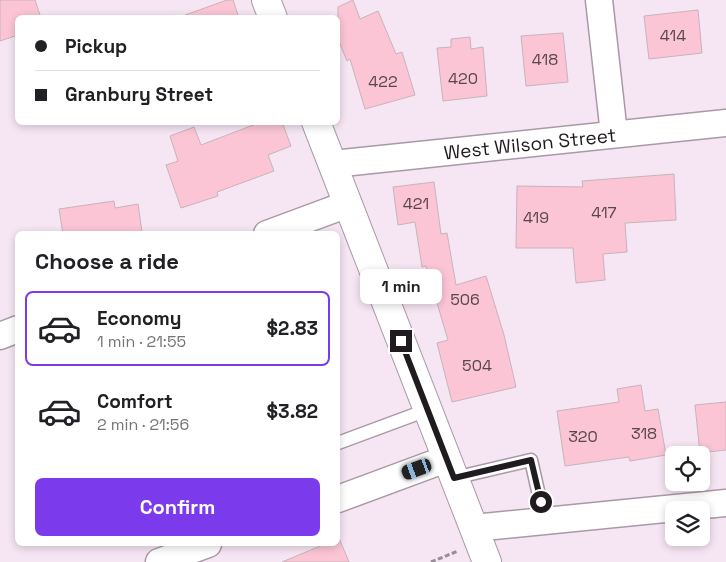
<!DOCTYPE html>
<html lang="en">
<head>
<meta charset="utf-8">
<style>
  :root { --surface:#fff; --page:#f6f6f6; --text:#202124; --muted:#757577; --line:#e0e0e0; --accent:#7c3aed }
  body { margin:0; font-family:"Space Grotesk",sans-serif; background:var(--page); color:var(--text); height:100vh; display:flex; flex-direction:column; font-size:19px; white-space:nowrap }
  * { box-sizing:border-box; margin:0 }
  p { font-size:16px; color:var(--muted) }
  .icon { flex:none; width:28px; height:28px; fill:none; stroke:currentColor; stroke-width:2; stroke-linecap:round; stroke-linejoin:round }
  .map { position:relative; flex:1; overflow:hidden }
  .side { position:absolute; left:15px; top:231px; width:325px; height:315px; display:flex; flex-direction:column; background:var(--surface); border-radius:8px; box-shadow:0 2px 8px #0003 }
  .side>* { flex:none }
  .banner { position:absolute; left:15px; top:15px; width:325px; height:110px; border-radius:8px; box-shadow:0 2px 8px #0003; display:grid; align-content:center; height:110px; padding:0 20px; background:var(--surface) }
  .controls { position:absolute; left:665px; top:446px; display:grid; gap:10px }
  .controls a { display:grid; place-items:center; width:45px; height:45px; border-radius:8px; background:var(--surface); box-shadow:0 2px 8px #0003; font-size:25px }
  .end { position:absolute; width:22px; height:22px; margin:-11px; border:6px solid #201b1f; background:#fff; box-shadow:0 0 0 2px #fff }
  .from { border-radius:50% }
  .bubble { position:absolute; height:35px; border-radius:8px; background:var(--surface); box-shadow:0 2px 8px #0003; font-size:16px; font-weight:700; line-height:35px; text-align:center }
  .car { position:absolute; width:15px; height:30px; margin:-15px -8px; border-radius:6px; box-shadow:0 0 4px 1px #0007; background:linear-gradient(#222 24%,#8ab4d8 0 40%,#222 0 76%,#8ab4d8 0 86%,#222 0) }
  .banner b { display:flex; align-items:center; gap:18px; height:48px; font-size:19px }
  .banner b+b { border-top:1px solid var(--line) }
  .banner i { width:12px; height:12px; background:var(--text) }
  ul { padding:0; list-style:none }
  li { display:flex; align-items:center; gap:15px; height:75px; margin:0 10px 8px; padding:0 10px; border:2px solid transparent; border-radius:8px }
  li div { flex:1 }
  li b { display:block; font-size:19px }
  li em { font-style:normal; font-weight:700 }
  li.on { border-color:var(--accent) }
  li>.icon { width:45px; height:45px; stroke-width:1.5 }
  h2 { padding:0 20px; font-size:22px; line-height:60px }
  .cta { display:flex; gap:10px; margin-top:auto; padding:10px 20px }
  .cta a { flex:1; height:58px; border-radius:8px; background:var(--accent); color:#fff; font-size:20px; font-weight:700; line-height:58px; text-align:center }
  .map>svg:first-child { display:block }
</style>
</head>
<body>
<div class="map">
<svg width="726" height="562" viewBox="0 0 726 562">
  <rect width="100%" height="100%" fill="#f6e5f3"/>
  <!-- building -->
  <g fill="#fbc5d6" stroke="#c8b3ba">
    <polygon points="0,0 35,0 41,18 18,18 18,35 0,41"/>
    <polygon points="227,0 233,0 239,18 185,18 185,15"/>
    <polygon points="353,0 360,19 378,11 396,54 402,52 415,95 365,109 350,59 347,61 338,39 338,7"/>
    <polygon points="698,10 702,53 649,59 644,16"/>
    <polygon points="563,33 568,82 526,86 521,36"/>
    <polygon points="470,37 471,49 483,47 487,96 443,101 437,48 451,47 451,39"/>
    <polygon points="261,122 282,122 291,146 268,155 274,171 217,192 218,196 181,208 166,165 178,161 170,136 194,127 201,145"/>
    <polygon points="674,174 676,220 625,223 627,252 603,254 605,280 576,283 573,248 516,248 517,186 583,187 582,181"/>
    <polygon points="434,182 441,234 447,233 456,285 486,276 504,335 516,387 452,402 437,343 448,340 426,266 422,267 415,222 398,225 393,187"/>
    <polygon points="114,201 115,208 138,204 142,232 131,234 63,234 59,209"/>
    <polygon points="641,385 645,411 658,409 666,455 630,461 629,457 565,466 557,411 619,402 617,389"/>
    <polygon points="726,402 726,450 700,453 695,405"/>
    <polygon points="339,538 349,562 282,562 325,544 338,544 338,539"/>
  </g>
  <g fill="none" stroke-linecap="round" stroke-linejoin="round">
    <!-- service casing -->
    <g stroke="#a999a6" stroke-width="15">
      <g id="service">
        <polyline points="338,443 427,410"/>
        <polyline points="454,478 531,460 545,522"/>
      </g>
    </g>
    <!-- minor casing -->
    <g stroke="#a999a6" stroke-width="29">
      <g id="minor">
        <polyline points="599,0 614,134"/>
        <path id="s1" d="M333 164 726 123"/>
        <polyline points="267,234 348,204"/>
        <polyline points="0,336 18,329"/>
        <polyline points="338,499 446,459"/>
        <polyline points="474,528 726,503"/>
        <polyline points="159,562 208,544"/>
      </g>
    </g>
    <!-- tertiary casing -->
    <g stroke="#a999a6" stroke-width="30">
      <g id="tertiary">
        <polyline points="266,0 273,18"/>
        <polyline points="316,122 487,562"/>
      </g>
    </g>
    <!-- path -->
    <polyline stroke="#988c96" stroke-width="3" stroke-dasharray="5 2.5" stroke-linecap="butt" points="431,562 458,551"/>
    <!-- service -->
    <use href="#service" stroke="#fff" stroke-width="12"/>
    <!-- minor -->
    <use href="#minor" stroke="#fff" stroke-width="26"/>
    <!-- tertiary -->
    <use href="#tertiary" stroke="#fff" stroke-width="28"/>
  </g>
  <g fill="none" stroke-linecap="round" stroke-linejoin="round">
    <!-- route -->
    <polyline stroke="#201b1f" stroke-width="6" points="401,341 454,478 531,460 541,502"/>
  </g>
  <g text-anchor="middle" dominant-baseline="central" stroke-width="5" stroke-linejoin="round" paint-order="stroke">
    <!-- number labels -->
    <g font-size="16" fill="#57464d">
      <text x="673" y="35">414</text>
      <text x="545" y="59">418</text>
      <text x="463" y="78">420</text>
      <text x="383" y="81">422</text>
      <text x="416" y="203">421</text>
      <text x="604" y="212">417</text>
      <text x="536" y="217">419</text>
      <text x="465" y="299">506</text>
      <text x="477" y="365">504</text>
      <text x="644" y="433">318</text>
      <text x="583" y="436">320</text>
    </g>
    <!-- street labels -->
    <g font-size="19" fill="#201b1f" stroke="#f6e5f3">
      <text stroke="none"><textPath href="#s1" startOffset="198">West Wilson Street</textPath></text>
    </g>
  </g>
</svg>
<div class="controls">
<a><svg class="icon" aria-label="locate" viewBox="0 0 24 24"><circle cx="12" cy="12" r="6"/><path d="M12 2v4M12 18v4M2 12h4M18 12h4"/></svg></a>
<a><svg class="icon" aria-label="layers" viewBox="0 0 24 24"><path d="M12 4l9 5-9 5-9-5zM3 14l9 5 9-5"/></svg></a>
</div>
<i class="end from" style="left:541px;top:502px"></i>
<i class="end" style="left:401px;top:341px"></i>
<div class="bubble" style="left:360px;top:269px;width:82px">1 min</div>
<i class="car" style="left:417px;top:469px;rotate:250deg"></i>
<div class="banner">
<b><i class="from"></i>Pickup</b>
<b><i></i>Granbury Street</b>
</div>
<section class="side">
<h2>Choose a ride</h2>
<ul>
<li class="on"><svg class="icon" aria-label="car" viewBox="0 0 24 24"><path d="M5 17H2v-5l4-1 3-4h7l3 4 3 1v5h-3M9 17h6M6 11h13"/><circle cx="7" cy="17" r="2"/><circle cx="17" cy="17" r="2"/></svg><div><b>Economy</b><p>1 min · 21:55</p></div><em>$2.83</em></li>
<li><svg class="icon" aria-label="car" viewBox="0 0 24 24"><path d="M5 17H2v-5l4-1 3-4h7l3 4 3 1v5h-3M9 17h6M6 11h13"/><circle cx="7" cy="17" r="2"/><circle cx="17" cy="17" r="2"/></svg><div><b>Comfort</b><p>2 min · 21:56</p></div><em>$3.82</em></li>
</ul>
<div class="cta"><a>Confirm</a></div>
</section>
</div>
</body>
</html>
